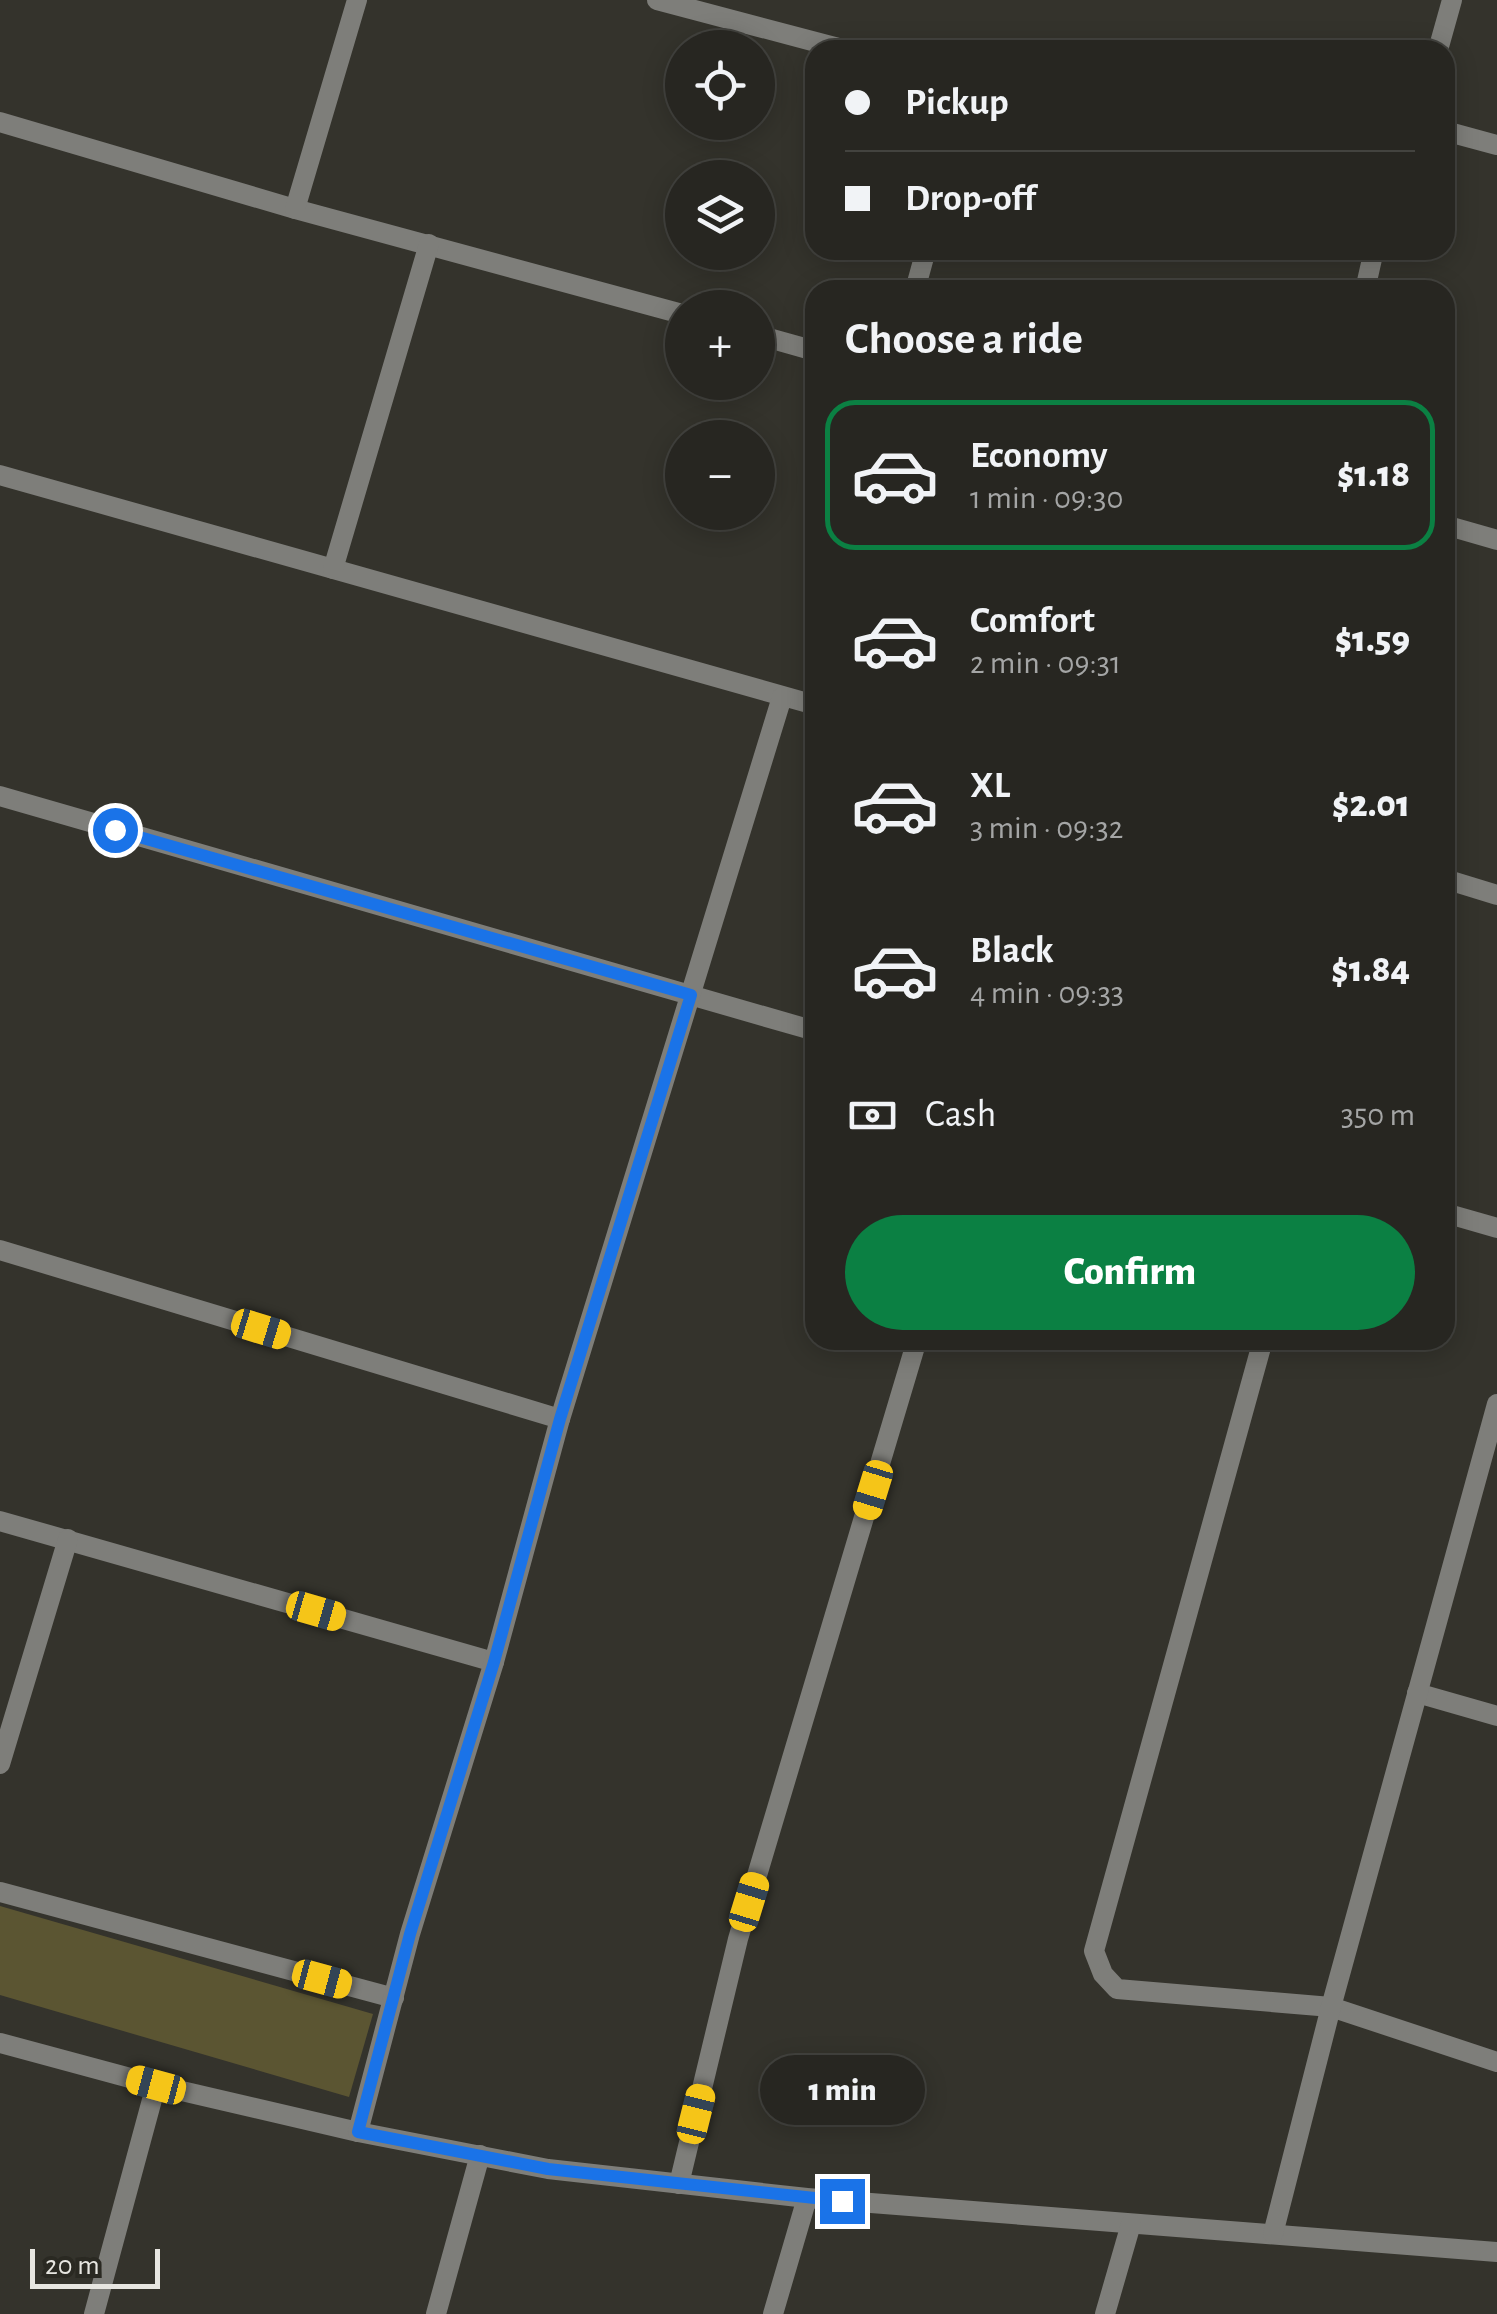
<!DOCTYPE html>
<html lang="en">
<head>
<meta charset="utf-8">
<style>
  :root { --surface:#272621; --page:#33322e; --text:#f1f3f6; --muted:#a4a5a5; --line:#43433f; --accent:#0b8043 }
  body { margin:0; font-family:"Alegreya Sans",sans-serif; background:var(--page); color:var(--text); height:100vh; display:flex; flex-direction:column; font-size:38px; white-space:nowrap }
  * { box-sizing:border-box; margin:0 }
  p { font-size:32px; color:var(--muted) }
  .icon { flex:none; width:55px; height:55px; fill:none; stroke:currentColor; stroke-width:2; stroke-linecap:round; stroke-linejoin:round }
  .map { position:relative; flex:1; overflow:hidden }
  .side { position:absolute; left:805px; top:280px; width:650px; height:1070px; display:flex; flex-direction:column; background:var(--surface); border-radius:30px; box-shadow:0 5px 25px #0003,0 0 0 2px var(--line) }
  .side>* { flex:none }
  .banner { position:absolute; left:805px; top:40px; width:650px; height:220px; border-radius:30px; box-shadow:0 5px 25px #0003,0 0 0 2px var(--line); display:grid; align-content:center; height:220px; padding:0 40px; background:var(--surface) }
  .buttons { position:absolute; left:665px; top:30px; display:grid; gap:20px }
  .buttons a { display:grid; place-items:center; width:110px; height:110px; border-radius:50%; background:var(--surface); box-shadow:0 5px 25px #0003,0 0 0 2px var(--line); font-size:50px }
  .scale { position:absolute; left:30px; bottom:25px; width:130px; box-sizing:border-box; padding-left:10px; border:5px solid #e7e6e1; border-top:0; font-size:28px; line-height:35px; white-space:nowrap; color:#e7e6e1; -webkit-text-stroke:8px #2a2922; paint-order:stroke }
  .end { position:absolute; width:45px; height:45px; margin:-22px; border:12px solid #1a73e8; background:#fff; box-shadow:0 0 0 5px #fff }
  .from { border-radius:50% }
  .bubble { position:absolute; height:70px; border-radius:35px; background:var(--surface); box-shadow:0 5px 25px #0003,0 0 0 2px var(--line); font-size:32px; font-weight:800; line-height:70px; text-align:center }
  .car { position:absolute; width:30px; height:60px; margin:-30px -15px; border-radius:12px; box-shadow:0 0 8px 2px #0007; background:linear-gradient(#f5c518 24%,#345 0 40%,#f5c518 0 76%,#345 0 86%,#f5c518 0) }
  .banner b { display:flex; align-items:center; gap:35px; height:95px; font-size:38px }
  .banner b+b { border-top:2px solid var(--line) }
  .banner i { width:25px; height:25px; background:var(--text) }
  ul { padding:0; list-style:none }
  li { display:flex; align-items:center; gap:30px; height:150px; margin:0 20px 15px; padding:0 20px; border:5px solid transparent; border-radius:30px }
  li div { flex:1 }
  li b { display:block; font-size:38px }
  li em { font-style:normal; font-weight:800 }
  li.active { border-color:var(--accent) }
  li>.icon { width:90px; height:90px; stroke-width:1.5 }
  h2 { padding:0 40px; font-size:45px; line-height:120px }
  .pay { display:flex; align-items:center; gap:25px; height:110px; padding:0 40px; font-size:38px }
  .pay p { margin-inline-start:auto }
  .button { display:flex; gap:20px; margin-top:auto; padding:20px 40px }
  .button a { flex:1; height:115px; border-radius:60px; background:var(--accent); color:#fff; font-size:40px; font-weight:800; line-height:115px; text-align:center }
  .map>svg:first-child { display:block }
</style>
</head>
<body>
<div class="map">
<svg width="1497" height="2314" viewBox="0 0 1497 2314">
  <rect width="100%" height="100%" fill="#34332c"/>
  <!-- green -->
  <polygon fill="#5b5532" points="0,1906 373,2014 349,2097 0,1995"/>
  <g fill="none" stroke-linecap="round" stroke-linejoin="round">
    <!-- street -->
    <g stroke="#7e7e7a" stroke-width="20">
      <polyline points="657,0 846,50"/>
      <polyline points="1438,50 1452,0"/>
      <polyline points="0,122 295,209 682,314"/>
      <polyline points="1445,131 1497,145"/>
      <polyline points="295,209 357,0"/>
      <polyline points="915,290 926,250"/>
      <polyline points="1365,290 1374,250"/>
      <polyline points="758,335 815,351"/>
      <polyline points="0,475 815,705"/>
      <polyline points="1445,525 1497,540"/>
      <polyline points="333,569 429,244"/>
      <polyline points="0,796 815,1031"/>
      <polyline points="1445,879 1497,895"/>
      <polyline points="1445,1213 1497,1228"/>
      <polyline points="0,1250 560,1419"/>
      <polyline points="1263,1340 1094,1951 1103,1974 1117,1989 1331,2007 1497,2062"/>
      <polyline points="0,1521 494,1662"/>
      <polyline points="1417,1693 1497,1716"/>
      <polyline points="0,1764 68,1539"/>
      <polyline points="0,1892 394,1998"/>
      <polyline points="0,2043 156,2085 358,2132 548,2169 807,2198 1497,2252"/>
      <polyline points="358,2132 410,1934 494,1662 560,1419 782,697"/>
      <polyline points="679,2184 738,1939 917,1340"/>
      <polyline points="1273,2234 1331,2007 1497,1404"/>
      <polyline points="94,2314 156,2085"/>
      <polyline points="436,2314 480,2155"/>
      <polyline points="773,2314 807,2198"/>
      <polyline points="1105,2314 1131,2224"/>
    </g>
  </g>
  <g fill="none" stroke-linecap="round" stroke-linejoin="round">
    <!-- route -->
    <polyline stroke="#1a73e8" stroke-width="12" points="115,830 691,995 560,1419 494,1662 410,1934 358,2132 548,2169 842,2201"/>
  </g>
</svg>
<div class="buttons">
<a><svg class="icon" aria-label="locate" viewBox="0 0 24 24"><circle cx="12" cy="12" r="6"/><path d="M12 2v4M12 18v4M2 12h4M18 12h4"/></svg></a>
<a><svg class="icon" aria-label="layers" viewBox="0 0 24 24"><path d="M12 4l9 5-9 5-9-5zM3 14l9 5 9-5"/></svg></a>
<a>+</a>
<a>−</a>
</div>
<div class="scale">20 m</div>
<i class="end from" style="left:115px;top:830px"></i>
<i class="end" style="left:842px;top:2201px"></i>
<div class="bubble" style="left:760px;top:2055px;width:165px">1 min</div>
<i class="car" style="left:261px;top:1329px;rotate:107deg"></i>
<i class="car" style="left:873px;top:1490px;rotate:197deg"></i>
<i class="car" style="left:316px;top:1611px;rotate:106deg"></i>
<i class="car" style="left:749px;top:1902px;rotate:17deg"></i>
<i class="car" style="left:322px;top:1979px;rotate:105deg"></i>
<i class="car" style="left:156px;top:2085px;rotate:285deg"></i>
<i class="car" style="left:696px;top:2114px;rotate:14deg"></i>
<div class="banner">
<b><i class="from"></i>Pickup</b>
<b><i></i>Drop-off</b>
</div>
<section class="side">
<h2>Choose a ride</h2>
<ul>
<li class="active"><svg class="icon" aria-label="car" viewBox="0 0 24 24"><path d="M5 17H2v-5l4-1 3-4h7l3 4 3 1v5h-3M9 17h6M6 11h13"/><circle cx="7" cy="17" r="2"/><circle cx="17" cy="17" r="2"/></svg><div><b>Economy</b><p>1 min · 09:30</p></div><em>$1.18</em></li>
<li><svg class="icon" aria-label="car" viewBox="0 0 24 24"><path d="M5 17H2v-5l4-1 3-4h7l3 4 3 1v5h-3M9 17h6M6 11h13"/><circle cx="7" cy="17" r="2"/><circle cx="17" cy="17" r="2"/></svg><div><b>Comfort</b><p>2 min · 09:31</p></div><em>$1.59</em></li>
<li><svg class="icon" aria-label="car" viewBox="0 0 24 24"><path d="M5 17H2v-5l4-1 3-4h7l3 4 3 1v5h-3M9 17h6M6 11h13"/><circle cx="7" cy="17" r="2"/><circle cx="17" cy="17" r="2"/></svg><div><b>XL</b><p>3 min · 09:32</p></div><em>$2.01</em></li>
<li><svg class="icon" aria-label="car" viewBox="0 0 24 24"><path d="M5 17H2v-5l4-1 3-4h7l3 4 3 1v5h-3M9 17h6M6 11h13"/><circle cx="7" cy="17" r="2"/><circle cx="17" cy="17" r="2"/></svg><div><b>Black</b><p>4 min · 09:33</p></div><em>$1.84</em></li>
</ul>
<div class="pay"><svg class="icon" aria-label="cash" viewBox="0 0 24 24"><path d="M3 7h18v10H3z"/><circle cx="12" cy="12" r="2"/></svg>Cash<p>350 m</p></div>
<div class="button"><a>Confirm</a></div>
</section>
</div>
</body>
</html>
